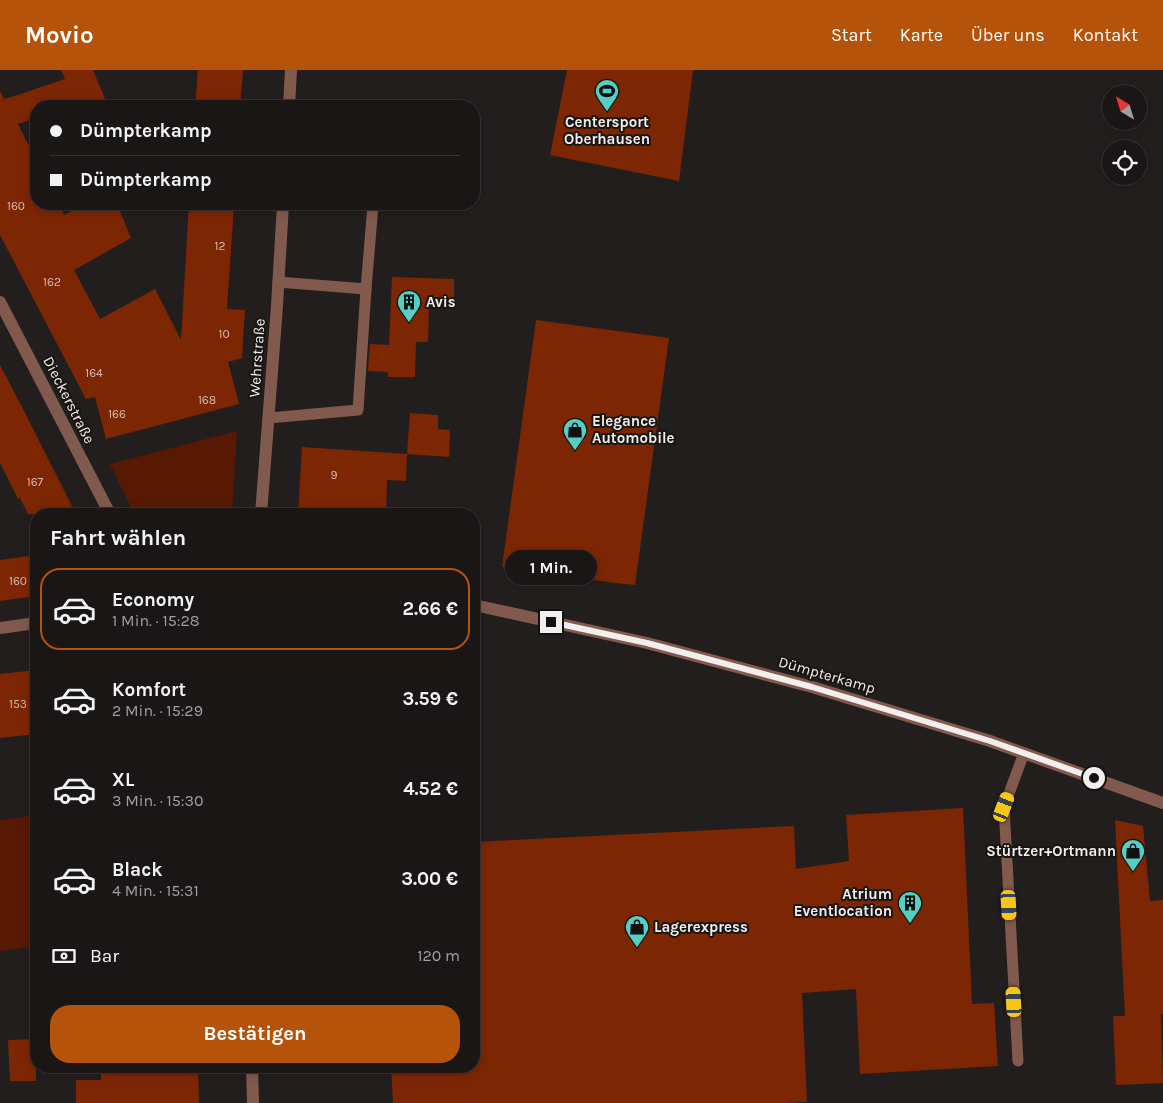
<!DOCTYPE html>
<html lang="de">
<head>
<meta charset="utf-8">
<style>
  :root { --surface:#1a1616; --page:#231f1f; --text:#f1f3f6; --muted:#9f9fa1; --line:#383535; --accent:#b45309 }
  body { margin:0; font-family:Karla,sans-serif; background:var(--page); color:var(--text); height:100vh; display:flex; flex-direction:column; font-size:19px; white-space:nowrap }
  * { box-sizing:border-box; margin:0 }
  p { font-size:16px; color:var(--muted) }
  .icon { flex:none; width:28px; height:28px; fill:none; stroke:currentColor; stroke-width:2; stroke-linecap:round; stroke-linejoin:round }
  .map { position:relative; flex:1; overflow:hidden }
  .details { position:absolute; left:30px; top:438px; width:450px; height:565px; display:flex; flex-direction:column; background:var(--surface); border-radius:20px; box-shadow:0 2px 12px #0003,0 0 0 1px var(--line) }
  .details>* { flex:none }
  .hud { position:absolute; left:30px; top:30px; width:450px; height:110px; border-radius:20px; box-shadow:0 2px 12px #0003,0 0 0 1px var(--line); display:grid; align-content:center; height:110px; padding:0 20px; background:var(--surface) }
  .needle { width:32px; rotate:322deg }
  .tools { position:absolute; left:1102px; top:15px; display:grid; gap:10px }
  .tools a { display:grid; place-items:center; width:45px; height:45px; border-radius:50%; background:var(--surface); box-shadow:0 2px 12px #0003,0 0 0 1px var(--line); font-size:25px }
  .end { position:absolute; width:22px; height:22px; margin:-11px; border:6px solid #f1eeed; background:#111; box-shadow:0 0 0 2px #111 }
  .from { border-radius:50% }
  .bubble { position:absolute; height:35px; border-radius:18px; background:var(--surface); box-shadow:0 2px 12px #0003,0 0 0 1px var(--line); font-size:16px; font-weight:700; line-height:35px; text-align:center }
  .car { position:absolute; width:15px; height:30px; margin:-15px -8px; border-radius:6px; box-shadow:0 0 4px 1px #0007; background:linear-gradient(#f5c518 24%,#345 0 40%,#f5c518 0 76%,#345 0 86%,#f5c518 0) }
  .hud b { display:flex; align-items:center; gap:18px; height:48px; font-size:19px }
  .hud b+b { border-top:1px solid var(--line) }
  .hud i { width:12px; height:12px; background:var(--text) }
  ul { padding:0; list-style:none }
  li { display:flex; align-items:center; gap:15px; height:82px; margin:0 10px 8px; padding:0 10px; border:2px solid transparent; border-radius:20px }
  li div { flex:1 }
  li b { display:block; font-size:19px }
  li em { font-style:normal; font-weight:700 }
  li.selected { border-color:var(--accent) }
  li>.icon { width:45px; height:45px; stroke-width:1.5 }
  h2 { padding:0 20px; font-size:22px; line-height:60px }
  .pay { display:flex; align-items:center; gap:12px; height:55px; padding:0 20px; font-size:19px }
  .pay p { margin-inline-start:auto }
  .primary-button { display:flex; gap:10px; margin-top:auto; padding:10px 20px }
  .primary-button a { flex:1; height:58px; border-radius:20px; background:var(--accent); color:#fff; font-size:20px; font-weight:700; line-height:58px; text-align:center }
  header { display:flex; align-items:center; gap:30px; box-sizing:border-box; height:70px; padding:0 25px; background:var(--accent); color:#fff }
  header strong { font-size:24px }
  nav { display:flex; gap:28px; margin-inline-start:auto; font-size:18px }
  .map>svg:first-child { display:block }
</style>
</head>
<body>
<header>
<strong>Movio</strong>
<nav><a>Start</a><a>Karte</a><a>Über uns</a><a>Kontakt</a></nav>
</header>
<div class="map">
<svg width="1163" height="1033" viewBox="0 0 1163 1033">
  <rect width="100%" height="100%" fill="#221e1d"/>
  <!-- green -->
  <g fill="#571904">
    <polygon points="237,361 232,444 134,444 110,394"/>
    <polygon points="36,745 36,838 32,839 33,877 0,881 0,750"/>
  </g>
  <!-- building -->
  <g fill="#7d2604">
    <polygon points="61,0 93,0 108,36 36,36 36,48 18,54 36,90 36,134 59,134 64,145 86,134 117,134 131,168 74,200 100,249 155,219 181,270 189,134 234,134 227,239 245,240 242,288 228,292 239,334 106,369 95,327 86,329 0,165 0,21 4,29 18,25 65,9"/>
    <polygon points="198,0 243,0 240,36 195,36"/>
    <polygon points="567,0 693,0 679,111 550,85"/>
    <polygon points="392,207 454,209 454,234 429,233 428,272 416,272 415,307 388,307 388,302 368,301 370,274 389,275"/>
    <polygon points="536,250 669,268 635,515 615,513 502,497"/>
    <polygon points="0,295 22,337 76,444 28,444 20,428 18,429 0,393"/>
    <polygon points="410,343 438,345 438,359 450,360 449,387 407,384"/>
    <polygon points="302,377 407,384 406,411 387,410 386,444 298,444"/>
    <polygon points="36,485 36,526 0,531 0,490"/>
    <polygon points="36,600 36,664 0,668 0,604"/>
    <polygon points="963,738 972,934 994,933 998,996 860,1004 856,919 802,923 807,1032 786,1033 393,1033 391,996 474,996 474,772 794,756 796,799 849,791 846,745"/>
    <polygon points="1115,750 1143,756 1150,831 1163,830 1163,944 1161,944 1163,1013 1116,1015 1113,946 1125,946"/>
    <polygon points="36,969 36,1011 10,1011 8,970"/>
    <polygon points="101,996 198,996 199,1033 76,1033 76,1010 101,1010"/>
  </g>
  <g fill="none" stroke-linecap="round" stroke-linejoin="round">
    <!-- service -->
    <g stroke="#825a4d" stroke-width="11">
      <polyline points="278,212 366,219 373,135"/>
      <polyline points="269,348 358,340 366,219"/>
      <polyline points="1018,991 1004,737 1024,683"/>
    </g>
    <!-- minor -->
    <g stroke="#825a4d" stroke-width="12">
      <polyline points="0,232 110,444"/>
      <polyline points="474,535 647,573 812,617 990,671 1163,733"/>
      <polyline points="0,558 36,553"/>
    </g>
    <!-- tertiary -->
    <g stroke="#825a4d" stroke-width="12">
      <polyline points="289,36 291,0"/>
      <polyline points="261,444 277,236 283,134"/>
      <polyline points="252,996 253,1033"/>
    </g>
  </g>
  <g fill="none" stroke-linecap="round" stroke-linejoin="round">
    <!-- route -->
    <polyline stroke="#f1eeed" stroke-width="6" points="551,552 647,573 812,617 990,671 1094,708"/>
  </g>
  <!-- icons -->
  <defs>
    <g id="stadium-pin" transform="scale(1.25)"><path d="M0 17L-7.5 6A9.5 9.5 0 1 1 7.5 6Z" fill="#55cec4" stroke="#191513"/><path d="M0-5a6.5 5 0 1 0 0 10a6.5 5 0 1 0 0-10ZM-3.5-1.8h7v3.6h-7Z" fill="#111"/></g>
    <g id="building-pin" transform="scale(1.25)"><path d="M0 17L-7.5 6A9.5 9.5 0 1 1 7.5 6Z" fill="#55cec4" stroke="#191513"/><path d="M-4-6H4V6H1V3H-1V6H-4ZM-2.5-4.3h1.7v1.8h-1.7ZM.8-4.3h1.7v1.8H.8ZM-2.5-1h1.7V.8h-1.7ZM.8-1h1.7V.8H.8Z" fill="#111"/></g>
    <g id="shop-pin" transform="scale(1.25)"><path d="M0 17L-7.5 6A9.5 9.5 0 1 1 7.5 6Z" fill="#55cec4" stroke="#191513"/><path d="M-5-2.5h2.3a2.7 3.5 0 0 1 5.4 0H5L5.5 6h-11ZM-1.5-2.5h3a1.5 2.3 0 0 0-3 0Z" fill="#111"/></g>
  </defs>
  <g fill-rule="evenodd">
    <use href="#stadium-pin" x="607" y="21"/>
    <use href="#building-pin" x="409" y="232"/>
    <use href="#shop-pin" x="575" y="360"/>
    <use href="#shop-pin" x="1133" y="781"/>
    <use href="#building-pin" x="910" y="833"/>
    <use href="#shop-pin" x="637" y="857"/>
  </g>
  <g text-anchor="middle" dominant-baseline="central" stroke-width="4" stroke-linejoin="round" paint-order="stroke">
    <!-- number labels -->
    <g font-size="12" fill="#d4bcb3">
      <text x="16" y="136">160</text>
      <text x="220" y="176">12</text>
      <text x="52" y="212">162</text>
      <text x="224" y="264">10</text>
      <text x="94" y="303">164</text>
      <text x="207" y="330">168</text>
      <text x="117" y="344">166</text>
      <text x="334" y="405">9</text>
      <text x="35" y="412">167</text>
      <text x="18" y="511">160</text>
      <text x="18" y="634">153</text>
    </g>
    <!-- poi labels -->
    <g font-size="15" font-weight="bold" fill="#f1eeed" stroke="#191513" text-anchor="start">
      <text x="607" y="52" text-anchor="middle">Centersport<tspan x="607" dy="17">Oberhausen</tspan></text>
      <text x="426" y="232">Avis</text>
      <text x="592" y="351">Elegance<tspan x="592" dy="17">Automobile</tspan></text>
      <text x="1116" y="781" text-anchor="end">Stürtzer+Ortmann</text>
      <text x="892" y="824" text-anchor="end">Atrium<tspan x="892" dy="17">Eventlocation</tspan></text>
      <text x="654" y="857">Lagerexpress</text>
    </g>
    <!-- street labels -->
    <g font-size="15" fill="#f1eeed" stroke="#191513">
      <text transform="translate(257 288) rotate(-86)">Wehrstraße</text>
      <text transform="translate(69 330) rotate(63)">Dieckerstraße</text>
      <text transform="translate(827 605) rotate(16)">Dümpterkamp</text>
    </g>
  </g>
</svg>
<div class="tools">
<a><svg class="needle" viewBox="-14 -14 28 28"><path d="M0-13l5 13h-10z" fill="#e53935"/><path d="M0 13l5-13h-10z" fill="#9f9fa1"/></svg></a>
<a><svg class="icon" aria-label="locate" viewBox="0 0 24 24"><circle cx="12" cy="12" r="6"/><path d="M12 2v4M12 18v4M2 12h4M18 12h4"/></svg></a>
</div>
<i class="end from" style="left:1094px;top:708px"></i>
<i class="end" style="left:551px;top:552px"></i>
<div class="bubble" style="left:505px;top:480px;width:92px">1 Min.</div>
<i class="car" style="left:1004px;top:737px;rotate:21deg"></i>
<i class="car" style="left:1009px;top:835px;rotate:177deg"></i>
<i class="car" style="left:1014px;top:932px;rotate:357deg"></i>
<div class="hud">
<b><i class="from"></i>Dümpterkamp</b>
<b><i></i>Dümpterkamp</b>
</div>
<section class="details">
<h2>Fahrt wählen</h2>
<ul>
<li class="selected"><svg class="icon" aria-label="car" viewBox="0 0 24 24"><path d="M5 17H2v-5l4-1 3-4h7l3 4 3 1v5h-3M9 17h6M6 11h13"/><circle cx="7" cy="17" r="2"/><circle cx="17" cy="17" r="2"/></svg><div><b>Economy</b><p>1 Min. · 15:28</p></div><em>2.66 €</em></li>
<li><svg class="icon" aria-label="car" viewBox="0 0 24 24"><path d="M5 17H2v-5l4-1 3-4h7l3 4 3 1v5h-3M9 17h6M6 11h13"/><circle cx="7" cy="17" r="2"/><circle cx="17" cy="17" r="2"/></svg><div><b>Komfort</b><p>2 Min. · 15:29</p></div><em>3.59 €</em></li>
<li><svg class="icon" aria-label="car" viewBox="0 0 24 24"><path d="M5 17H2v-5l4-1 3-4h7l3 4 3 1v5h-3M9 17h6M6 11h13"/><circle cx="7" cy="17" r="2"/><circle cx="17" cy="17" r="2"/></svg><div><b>XL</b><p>3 Min. · 15:30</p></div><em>4.52 €</em></li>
<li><svg class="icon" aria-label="car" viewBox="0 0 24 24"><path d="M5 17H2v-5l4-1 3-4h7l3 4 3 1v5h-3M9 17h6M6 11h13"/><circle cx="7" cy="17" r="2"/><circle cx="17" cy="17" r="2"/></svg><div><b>Black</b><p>4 Min. · 15:31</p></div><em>3.00 €</em></li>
</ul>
<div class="pay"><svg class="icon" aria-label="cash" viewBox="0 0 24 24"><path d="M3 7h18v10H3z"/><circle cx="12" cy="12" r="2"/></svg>Bar<p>120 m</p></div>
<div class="primary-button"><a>Bestätigen</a></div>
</section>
</div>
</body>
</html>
